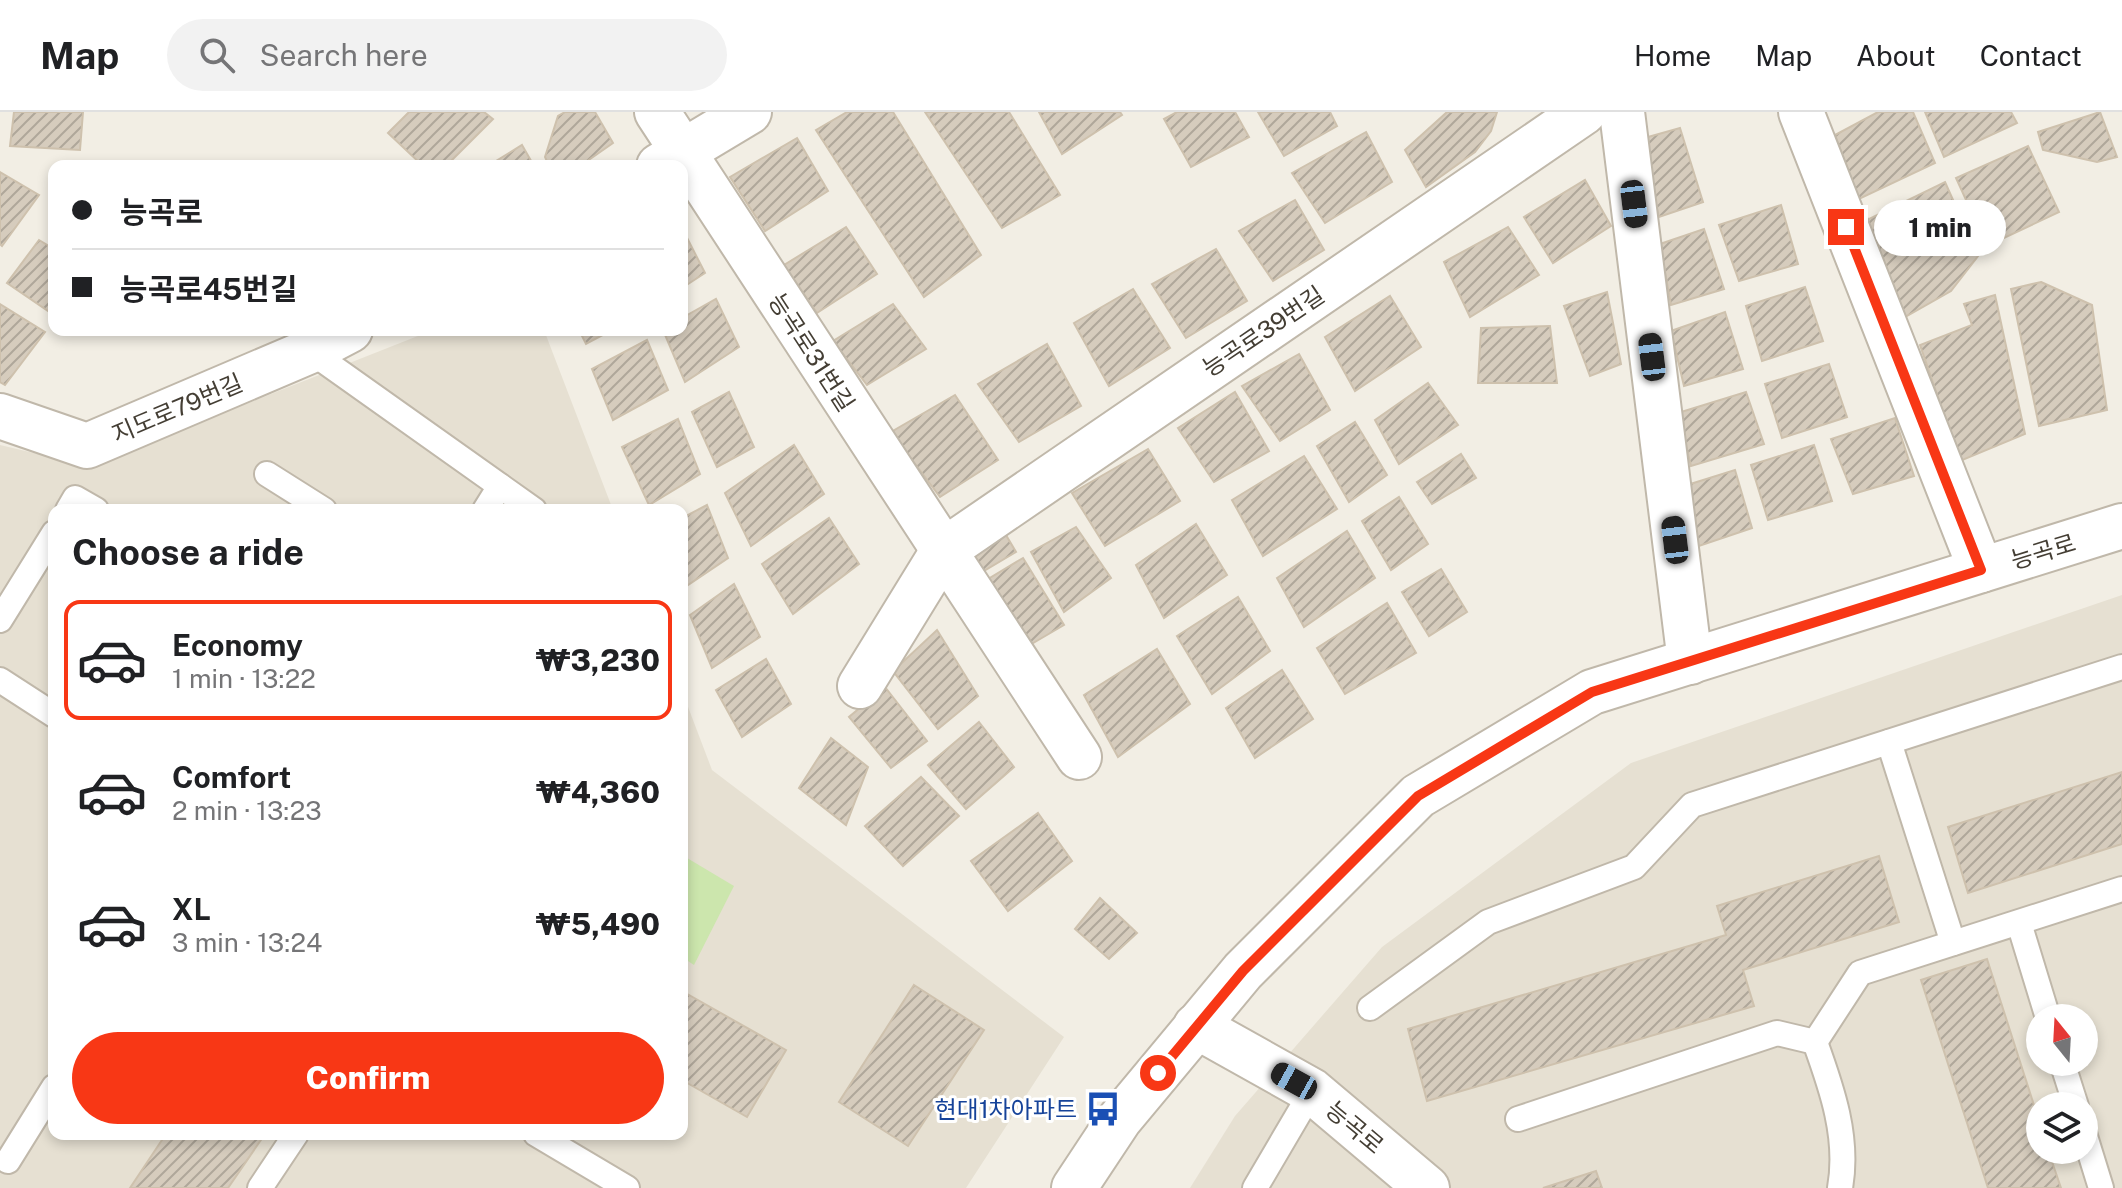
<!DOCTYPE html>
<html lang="en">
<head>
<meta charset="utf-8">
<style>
  :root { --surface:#fff; --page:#f2f2f2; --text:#202124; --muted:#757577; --line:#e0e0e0; --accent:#f83715 }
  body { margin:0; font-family:"Public Sans","Noto Sans KR",sans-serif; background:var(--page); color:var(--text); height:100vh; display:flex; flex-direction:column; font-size:30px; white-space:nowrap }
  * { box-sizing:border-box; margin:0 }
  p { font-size:26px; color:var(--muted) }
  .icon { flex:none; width:44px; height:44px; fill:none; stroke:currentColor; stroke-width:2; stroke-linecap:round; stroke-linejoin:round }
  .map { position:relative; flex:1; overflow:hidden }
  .details { position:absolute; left:48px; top:392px; width:640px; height:636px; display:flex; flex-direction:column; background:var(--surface); border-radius:16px; box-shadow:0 4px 12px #0003 }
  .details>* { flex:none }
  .hud { position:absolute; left:48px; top:48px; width:640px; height:176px; border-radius:16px; box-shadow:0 4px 12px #0003; display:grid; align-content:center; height:176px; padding:0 24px; background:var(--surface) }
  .needle { width:52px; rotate:342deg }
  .tools { position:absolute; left:2026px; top:892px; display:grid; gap:16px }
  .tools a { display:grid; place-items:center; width:72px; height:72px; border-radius:50%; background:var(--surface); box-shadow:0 4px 12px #0003; font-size:40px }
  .end { position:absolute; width:36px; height:36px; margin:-18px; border:10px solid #f83715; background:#fff; box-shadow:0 0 0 4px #fff }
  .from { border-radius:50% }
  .bubble { position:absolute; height:56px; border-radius:28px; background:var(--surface); box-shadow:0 4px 12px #0003; font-size:26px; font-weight:800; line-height:56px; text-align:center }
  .car { position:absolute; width:24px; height:48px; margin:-24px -12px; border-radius:10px; box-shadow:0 0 6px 2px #0007; background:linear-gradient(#222 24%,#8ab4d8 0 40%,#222 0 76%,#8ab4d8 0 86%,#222 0) }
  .hud b { display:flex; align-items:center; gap:28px; height:76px; font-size:30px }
  .hud b+b { border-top:2px solid var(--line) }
  .hud i { width:20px; height:20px; background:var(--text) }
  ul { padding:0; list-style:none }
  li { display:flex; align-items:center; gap:24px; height:120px; margin:0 16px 12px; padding:0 8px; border:4px solid transparent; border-radius:16px }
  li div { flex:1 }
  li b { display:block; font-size:30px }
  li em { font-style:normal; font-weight:800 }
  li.current { border-color:var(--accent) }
  li>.icon { width:72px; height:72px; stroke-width:1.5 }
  h2 { padding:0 24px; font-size:36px; line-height:96px }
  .primary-button { display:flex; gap:16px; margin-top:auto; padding:16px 24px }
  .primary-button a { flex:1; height:92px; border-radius:48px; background:var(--accent); color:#fff; font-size:32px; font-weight:800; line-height:92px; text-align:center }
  header { display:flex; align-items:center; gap:48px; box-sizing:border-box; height:112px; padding:0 40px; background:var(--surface); border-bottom:2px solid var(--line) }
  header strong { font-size:38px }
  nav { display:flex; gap:44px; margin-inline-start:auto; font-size:28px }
  .search { width:560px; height:72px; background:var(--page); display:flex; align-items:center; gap:20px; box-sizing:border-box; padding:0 28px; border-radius:44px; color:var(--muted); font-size:30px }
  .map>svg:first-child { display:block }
</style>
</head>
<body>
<header>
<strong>Map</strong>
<div class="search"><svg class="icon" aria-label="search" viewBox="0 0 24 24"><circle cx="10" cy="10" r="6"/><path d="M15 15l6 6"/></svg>Search here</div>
<nav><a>Home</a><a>Map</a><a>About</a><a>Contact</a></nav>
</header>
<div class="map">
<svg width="2122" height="1076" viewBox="0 0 2122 1076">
  <defs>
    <pattern id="building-hatch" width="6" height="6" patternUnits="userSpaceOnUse" patternTransform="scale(2)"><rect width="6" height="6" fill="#d6ccbd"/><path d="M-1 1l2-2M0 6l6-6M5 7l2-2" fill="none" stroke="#afa79a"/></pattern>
  </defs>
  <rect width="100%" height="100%" fill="#f2eee4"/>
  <!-- residential -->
  <g fill="#e6e0d2" fill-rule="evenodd">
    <polygon points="433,218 544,218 613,398 54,398 54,1022 682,1022 682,579 712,658 1064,925 966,1076 0,1076 0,333 89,354"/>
    <path d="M2122 483V1076H1190L1235 1004 1382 835 1631 651ZM2040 906H2084V950H2040ZM2040 994H2084V1038H2040Z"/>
  </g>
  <!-- park -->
  <polygon fill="#cce6ad" points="682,743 734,774 694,853 682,845"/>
  <!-- building -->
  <g fill="url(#building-hatch)" stroke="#cec1ad" stroke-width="2">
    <polygon points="14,0 83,0 80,38 10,34"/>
    <polygon points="409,0 484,0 493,7 446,54 423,54 388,21"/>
    <polygon points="565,0 595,0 613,31 580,54 549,54 545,45 558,4"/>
    <polygon points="847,0 893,0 981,143 924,185 816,18"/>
    <polygon points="925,0 1009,0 1060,83 1002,116"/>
    <polygon points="1039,0 1120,0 1122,3 1062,42"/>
    <polygon points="1177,0 1235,0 1249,25 1191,55 1164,7"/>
    <polygon points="1258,0 1330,0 1337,14 1284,44"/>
    <polygon points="1447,0 1497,0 1491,19 1475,40 1426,75 1405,38"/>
    <polygon points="1878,0 1913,0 1935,51 1859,87 1835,23"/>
    <polygon points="1925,0 2011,0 2017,11 1944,45"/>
    <polygon points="2100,0 2117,45 2097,50 2043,38 2038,20"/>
    <polygon points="1680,16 1703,90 1659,105 1641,27"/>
    <polygon points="1366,20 1392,70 1325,111 1292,61"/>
    <polygon points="797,26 828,79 765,119 730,65"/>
    <polygon points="522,33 534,54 488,54"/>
    <polygon points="2028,34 2059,100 1987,134 1956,66"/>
    <polygon points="0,60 39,83 2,134 0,132"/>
    <polygon points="1585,68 1611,114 1553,151 1524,105"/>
    <polygon points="1945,70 1978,144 1951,179 1905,205 1867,108"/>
    <polygon points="1295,88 1324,138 1273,169 1239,119"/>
    <polygon points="1781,93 1798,152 1739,169 1719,113"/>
    <polygon points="846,115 877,162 817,201 784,153"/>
    <polygon points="1508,115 1539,163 1470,205 1444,150"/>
    <polygon points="682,116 705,161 682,176"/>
    <polygon points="1704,117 1724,177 1671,193 1660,132"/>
    <polygon points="39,128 54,137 54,203 7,171"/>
    <polygon points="1216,137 1247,189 1186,226 1152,172"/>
    <polygon points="2041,170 2092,193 2107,298 2039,314 2011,177"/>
    <polygon points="1805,175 1823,229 1762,249 1746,194"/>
    <polygon points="1133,177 1170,236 1109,274 1074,211"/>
    <polygon points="1607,180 1621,252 1590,264 1564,194"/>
    <polygon points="1995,183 2025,322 1960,349 1920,233 1972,213 1964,192"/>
    <polygon points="1390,184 1421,235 1355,279 1325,225"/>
    <polygon points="716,187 739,235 685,270 663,218 682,218 682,206"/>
    <polygon points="0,192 45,220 5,273 0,270"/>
    <polygon points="893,192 926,237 867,273 833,229"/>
    <polygon points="1725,200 1743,257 1684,274 1671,219"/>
    <polygon points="1550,214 1557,271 1478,271 1481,216"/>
    <polygon points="579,218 612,218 586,232"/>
    <polygon points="647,228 668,278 613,308 592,257"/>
    <polygon points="1047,232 1081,294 1019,330 978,272"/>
    <polygon points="1299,242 1330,298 1280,329 1242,274"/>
    <polygon points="1829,252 1847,305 1782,326 1765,272"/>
    <polygon points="1428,271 1458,313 1399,352 1375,308"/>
    <polygon points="729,280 754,335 717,355 692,300"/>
    <polygon points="1235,280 1269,339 1214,370 1178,316"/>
    <polygon points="1746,280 1764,332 1691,354 1678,301"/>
    <polygon points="955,283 998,348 940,385 891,320"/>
    <polygon points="1895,306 1914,364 1853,382 1831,327"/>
    <polygon points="678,307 700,362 649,393 622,335"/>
    <polygon points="1355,310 1387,363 1349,390 1317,334"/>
    <polygon points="794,333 824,382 751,434 725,381"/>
    <polygon points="1814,333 1832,389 1768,408 1751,353"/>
    <polygon points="1148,337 1180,389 1105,434 1072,381"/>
    <polygon points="1461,342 1476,366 1432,392 1417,370"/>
    <polygon points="1304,344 1337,397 1263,444 1232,388"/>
    <polygon points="1735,358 1752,416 1696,435 1684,374"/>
    <polygon points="1399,385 1428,432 1391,458 1362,409"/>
    <polygon points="707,393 728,446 682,477 682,406"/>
    <polygon points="829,406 859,452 793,502 762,452"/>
    <polygon points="1196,412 1227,463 1164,506 1136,453"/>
    <polygon points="1076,415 1111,466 1064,500 1031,440"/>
    <polygon points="1003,418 1016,440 977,463 968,442"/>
    <polygon points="1347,419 1375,466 1304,515 1277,466"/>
    <polygon points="1023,446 1064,513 1023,537 983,470"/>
    <polygon points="1441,457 1467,500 1429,524 1402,480"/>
    <polygon points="734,472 760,525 712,556 690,503"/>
    <polygon points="1238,485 1270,539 1212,582 1177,524"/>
    <polygon points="1387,491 1416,541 1345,582 1317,536"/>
    <polygon points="937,518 978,584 938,617 893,559"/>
    <polygon points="1157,537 1190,592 1118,645 1084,583"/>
    <polygon points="766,547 791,592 742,625 716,578"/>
    <polygon points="1282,558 1313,607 1255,646 1226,596"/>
    <polygon points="885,575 927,629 891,656 849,605"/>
    <polygon points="979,610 1014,655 966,697 928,653"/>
    <polygon points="831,626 868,655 846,713 799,676"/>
    <polygon points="2122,660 2122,732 1968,781 1948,715"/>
    <polygon points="921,665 959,704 903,754 865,714"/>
    <polygon points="1038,701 1072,749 1008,799 971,749"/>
    <polygon points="1879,744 1899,810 1743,858 1754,894 1427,989 1408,917 1726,823 1717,794"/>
    <polygon points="1100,786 1137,821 1109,847 1075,817"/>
    <polygon points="1987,847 2040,1012 2040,1038 2048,1038 2061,1076 1988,1076 1921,868"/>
    <polygon points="914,873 984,918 908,1034 839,990"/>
    <polygon points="682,879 786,938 747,1005 682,968"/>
    <polygon points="166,1022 265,1022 228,1076 130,1076"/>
    <polygon points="1596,1059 1602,1076 1543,1076"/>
  </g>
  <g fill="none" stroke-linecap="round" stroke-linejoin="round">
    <!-- service casing -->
    <g stroke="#c0b8aa" stroke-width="28">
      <g id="service">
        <polyline points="310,239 534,398"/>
        <polyline points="267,362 324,398"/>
        <polyline points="68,398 75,386 96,398"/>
        <polyline points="485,398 500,374"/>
        <polyline points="0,508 54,421"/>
        <polyline points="0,568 54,603"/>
        <polyline points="1889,630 1953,831"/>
        <polyline points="2019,811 2048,906"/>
        <polyline points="1370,896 1488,810 1634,755 1692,693 2122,555"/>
        <polyline points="1815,930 1860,861 2122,777"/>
        <polyline points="2062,950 2076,994"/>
        <path d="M1518 1007 1777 921 1815 930C1832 977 1849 1026 1840 1076"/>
        <polyline points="2084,1021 2101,1076"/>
        <polyline points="536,1022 627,1076"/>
        <polyline points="8,1049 54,975"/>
        <polyline points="260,1076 296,1022"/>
        <polyline points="1255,1076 1312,979"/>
      </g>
    </g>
    <!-- minor casing -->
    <g stroke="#c0b8aa" stroke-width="48">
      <g id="minor">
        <polyline points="657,0 1079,645"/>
        <polyline points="1622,0 1690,550"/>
        <polyline points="1801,0 1981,458"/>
        <polyline points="659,54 749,0"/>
        <polyline points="0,304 87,334 310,239 350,218"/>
        <polyline points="860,574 943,439 1584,0"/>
        <polyline points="1196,914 1312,979 1427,1076"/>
      </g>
    </g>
    <!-- tertiary casing -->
    <g stroke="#c0b8aa" stroke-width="48">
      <polyline id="tertiary" points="1074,1076 1119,1008 1243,859 1418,684 1592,580 2122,414"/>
    </g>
    <!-- service -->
    <use href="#service" stroke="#fff" stroke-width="24"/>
    <!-- minor -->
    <use href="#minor" stroke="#fff" stroke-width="44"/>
    <!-- tertiary -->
    <use href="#tertiary" stroke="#fff" stroke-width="44"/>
  </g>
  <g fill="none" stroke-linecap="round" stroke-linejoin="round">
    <!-- route -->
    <polyline stroke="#f83715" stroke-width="10" points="1158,961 1243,859 1418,684 1592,580 1981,458 1846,115"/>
  </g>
  <!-- icons -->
  <defs>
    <g id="bus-bare" transform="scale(2.76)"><path d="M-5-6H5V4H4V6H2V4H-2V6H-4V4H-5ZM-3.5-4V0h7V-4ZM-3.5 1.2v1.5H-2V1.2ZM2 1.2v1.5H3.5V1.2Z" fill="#1a4fb4" stroke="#fff" stroke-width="2.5" paint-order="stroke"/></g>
  </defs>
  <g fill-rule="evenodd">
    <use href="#bus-bare" x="1103" y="997"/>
  </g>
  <g text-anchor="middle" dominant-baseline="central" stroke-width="6" stroke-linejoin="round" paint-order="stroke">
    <!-- street labels -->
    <g font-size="24" fill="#443e34" stroke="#fff">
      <text transform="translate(1263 219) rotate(-34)">능곡로39번길</text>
      <text transform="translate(812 240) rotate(57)">능곡로31번길</text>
      <text transform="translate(177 296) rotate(-23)">지도로79번길</text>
      <text transform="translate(2043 439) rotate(-17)">능곡로</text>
      <text transform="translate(1355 1015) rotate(40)">능곡로</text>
    </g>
    <!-- transit labels -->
    <g font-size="24" fill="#164399" stroke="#fff" text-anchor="end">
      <text x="1077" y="997">현대1차아파트</text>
    </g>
  </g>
</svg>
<div class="tools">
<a><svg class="needle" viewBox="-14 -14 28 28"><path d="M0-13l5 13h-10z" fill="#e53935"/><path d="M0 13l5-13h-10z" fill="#757577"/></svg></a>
<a><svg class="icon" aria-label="layers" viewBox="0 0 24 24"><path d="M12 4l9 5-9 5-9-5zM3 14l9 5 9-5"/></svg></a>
</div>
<i class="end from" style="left:1158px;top:961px"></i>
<i class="end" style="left:1846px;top:115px"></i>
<div class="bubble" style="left:1874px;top:88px;width:132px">1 min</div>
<i class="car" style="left:1634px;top:92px;rotate:173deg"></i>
<i class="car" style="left:1652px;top:245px;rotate:353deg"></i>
<i class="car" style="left:1675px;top:428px;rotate:353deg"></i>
<i class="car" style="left:1294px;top:969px;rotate:299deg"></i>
<div class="hud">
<b><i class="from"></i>능곡로</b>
<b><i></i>능곡로45번길</b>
</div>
<section class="details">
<h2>Choose a ride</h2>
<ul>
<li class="current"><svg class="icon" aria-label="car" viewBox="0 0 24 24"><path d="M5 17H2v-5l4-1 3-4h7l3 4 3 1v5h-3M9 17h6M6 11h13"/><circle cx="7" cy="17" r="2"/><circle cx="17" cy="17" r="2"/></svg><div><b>Economy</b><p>1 min · 13:22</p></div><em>₩3,230</em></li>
<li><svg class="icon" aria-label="car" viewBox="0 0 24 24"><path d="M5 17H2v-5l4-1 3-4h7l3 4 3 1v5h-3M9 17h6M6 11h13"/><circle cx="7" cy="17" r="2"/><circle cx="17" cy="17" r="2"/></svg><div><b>Comfort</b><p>2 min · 13:23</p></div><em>₩4,360</em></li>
<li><svg class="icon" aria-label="car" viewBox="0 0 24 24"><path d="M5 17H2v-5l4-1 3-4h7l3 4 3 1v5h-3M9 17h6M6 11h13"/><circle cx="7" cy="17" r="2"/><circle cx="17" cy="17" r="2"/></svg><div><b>XL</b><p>3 min · 13:24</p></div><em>₩5,490</em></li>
</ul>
<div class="primary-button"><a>Confirm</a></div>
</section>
</div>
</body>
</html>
